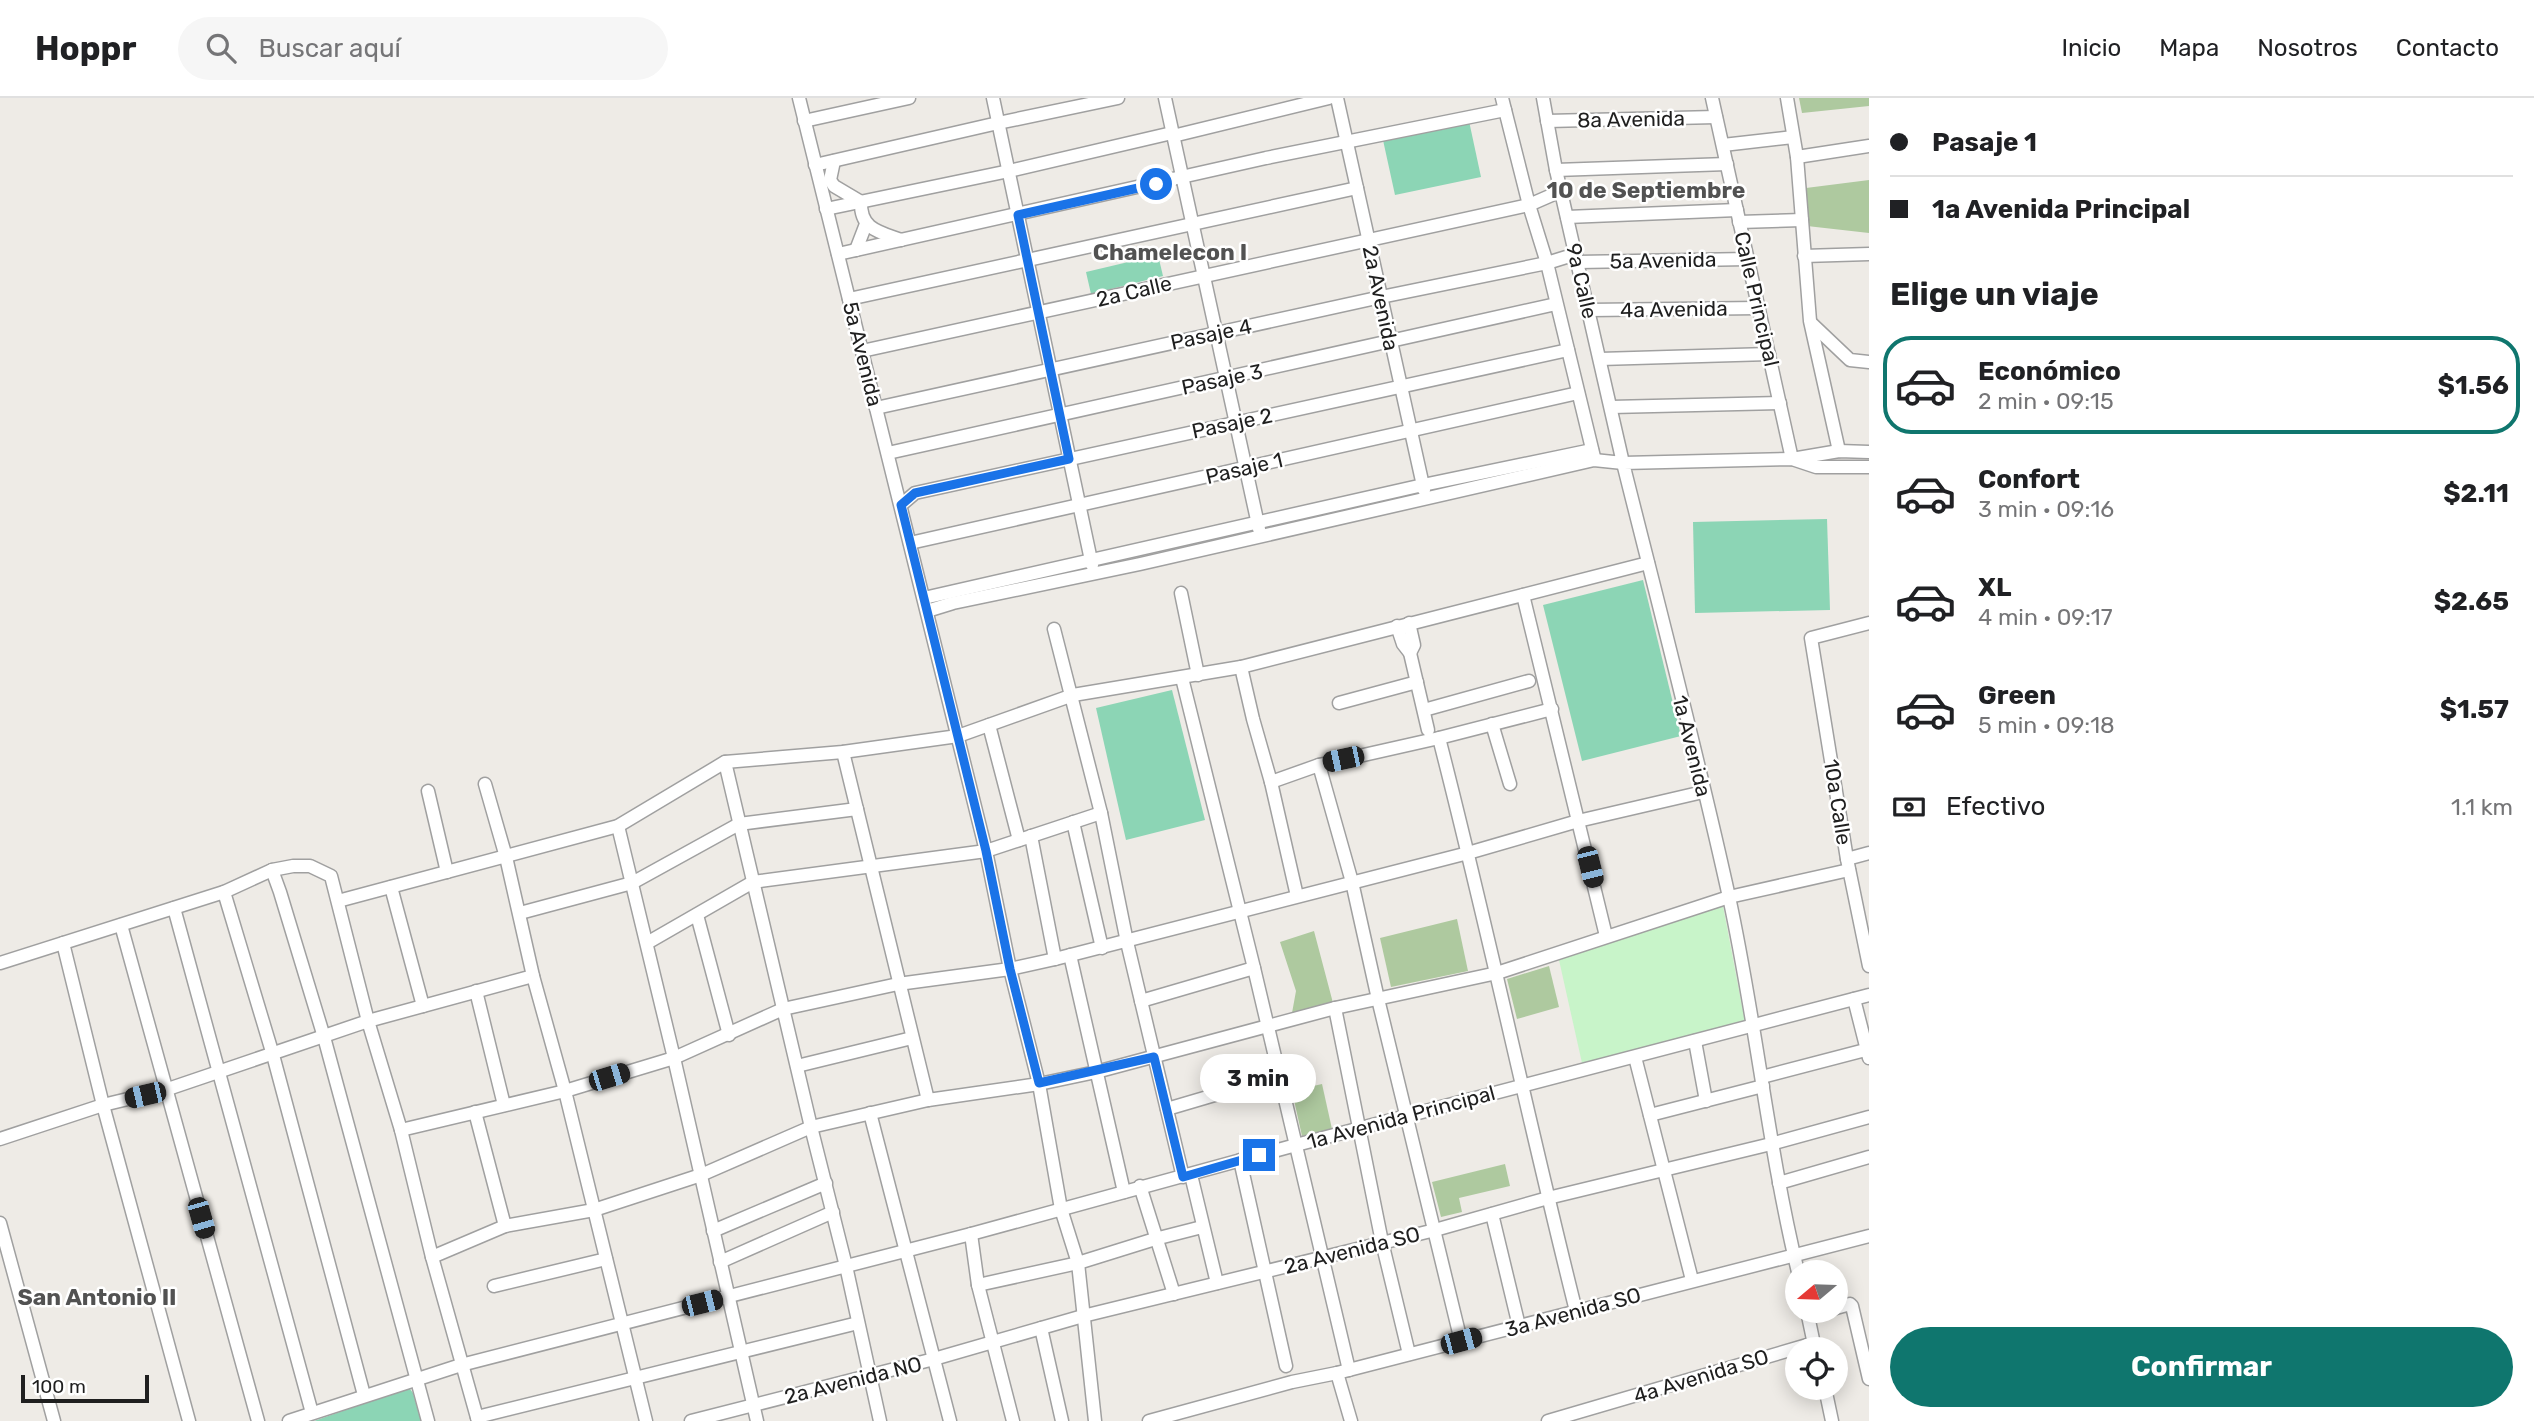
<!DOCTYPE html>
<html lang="es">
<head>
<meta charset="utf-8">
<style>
  :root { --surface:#fff; --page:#f6f6f6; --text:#202124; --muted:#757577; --line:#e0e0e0; --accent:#0f766e }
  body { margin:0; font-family:Rubik,sans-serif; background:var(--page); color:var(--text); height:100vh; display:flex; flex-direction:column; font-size:26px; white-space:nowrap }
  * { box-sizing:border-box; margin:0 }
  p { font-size:23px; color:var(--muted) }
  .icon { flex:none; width:38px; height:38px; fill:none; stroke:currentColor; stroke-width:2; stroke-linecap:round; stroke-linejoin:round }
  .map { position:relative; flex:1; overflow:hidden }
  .side { display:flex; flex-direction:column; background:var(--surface); width:665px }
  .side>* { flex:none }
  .banner { display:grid; align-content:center; height:154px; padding:0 21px; background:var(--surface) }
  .needle { width:46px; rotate:251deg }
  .tools { position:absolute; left:1785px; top:1162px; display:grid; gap:14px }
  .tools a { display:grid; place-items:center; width:63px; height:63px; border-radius:50%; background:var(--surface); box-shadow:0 4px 18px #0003; font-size:35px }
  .scale { position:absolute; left:21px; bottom:18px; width:128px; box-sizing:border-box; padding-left:7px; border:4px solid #1f1f1f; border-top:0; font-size:19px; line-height:24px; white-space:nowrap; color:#1f1f1f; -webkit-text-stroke:5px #fff; paint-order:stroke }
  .end { position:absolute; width:32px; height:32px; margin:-16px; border:9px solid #1a73e8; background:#fff; box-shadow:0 0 0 4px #fff }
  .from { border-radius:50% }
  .bubble { position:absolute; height:49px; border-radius:24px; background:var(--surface); box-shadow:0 4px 18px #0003; font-size:23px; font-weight:700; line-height:49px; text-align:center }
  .car { position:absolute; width:21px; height:42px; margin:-21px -10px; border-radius:9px; box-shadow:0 0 5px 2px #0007; background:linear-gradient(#222 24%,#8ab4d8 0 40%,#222 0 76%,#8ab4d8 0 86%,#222 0) }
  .banner b { display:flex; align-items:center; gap:24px; height:66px; font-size:26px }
  .banner b+b { border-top:2px solid var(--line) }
  .banner i { width:18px; height:18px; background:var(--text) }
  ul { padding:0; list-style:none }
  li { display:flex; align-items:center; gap:21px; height:98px; margin:0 14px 10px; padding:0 7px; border:4px solid transparent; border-radius:28px }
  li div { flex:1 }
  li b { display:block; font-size:26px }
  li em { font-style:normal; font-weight:700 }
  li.current { border-color:var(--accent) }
  li>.icon { width:63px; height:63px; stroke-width:1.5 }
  h2 { padding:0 21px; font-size:32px; line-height:84px }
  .pay { display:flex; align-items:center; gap:18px; height:77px; padding:0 21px; font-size:26px }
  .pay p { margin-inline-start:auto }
  .button { display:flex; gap:14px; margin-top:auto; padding:14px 21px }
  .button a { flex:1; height:80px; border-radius:42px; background:var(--accent); color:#fff; font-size:28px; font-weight:700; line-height:80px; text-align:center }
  header { display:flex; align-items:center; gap:42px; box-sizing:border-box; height:98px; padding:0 35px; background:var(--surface); border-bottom:2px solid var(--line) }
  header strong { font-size:33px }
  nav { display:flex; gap:38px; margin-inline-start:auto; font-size:24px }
  .search { width:490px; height:63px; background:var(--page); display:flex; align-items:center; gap:18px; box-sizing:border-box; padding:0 24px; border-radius:38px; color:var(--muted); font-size:26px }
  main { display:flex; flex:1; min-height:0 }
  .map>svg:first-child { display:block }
</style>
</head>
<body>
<header>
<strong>Hoppr</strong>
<div class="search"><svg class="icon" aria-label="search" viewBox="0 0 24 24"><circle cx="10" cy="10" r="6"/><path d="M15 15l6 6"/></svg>Buscar aquí</div>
<nav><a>Inicio</a><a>Mapa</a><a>Nosotros</a><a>Contacto</a></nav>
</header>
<main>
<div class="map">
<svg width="1869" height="1323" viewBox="0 0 1869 1323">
  <rect width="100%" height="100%" fill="#eeebe6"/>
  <!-- forest -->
  <g fill="#aec99f">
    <polygon points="1799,0 1869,0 1869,8 1802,15"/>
    <polygon points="1869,82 1869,135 1807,128 1806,90"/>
    <polygon points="1457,821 1468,873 1391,889 1380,840"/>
    <polygon points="1314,833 1333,905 1292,915 1296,893 1280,844"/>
    <polygon points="1549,868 1559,909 1517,921 1507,881"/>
    <polygon points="1322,986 1332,1031 1302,1038 1292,993"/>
    <polygon points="1505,1066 1510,1088 1459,1100 1462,1114 1441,1119 1432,1084"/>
  </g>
  <!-- park -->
  <polygon fill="#c8f4c9" points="1723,808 1745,924 1582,965 1559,862"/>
  <!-- pitch -->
  <g fill="#8cd5b5">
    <polygon points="1469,23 1481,79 1395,97 1383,42"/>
    <polygon points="1158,157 1163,178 1091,196 1086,174"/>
    <polygon points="1827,421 1830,512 1695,515 1693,424"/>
    <polygon points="1643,482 1681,638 1582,663 1543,507"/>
    <polygon points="1172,592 1205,722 1126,742 1096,610"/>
    <polygon points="405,1291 410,1291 413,1295 421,1323 314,1323"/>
  </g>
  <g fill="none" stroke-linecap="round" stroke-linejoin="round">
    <!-- minor casing -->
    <g stroke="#a0a0a0" stroke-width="15">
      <g id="minor">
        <polyline points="799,0 986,753 1010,871 1039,986 1061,1111 1078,1165 1095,1323"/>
        <polyline points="993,0 1092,467"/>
        <polyline points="1165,0 1259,431"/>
        <polyline points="1337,0 1424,392"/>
        <polyline points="1502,0 1529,107 1547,165 1594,359"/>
        <polyline points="1712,0 1792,361 1839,353 1869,354"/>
        <polyline points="1787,0 1797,59 1810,223 1839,353"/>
        <polyline points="804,23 909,0"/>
        <polyline points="1547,23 1716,19"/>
        <polyline points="1723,47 1793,39"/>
        <polyline points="1797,59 1869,48"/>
        <path d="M834 63 830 82 834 88 861 104C860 131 879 134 901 142"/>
        <polyline points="815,67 998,25 1118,0"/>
        <polyline points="1556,72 1727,66"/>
        <polyline points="826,111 1009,73 1172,35 1177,37 1329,0"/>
        <polyline points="1567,119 1737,112"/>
        <polyline points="1739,124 1802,122"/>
        <polyline points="856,152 866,126"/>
        <polyline points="838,156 1266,60 1505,12"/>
        <polyline points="1804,158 1869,156"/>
        <polyline points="1578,164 1748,161"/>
        <polyline points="849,201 1357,90"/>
        <polyline points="1589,212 1759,210"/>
        <polyline points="1811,225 1850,262 1869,264"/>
        <polyline points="862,253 1529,107 1561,93"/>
        <polyline points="1600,261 1769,256"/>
        <polyline points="1611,309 1780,305"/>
        <polyline points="876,310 1381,199 1547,165 1576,156"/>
        <polyline points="888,355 1556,206"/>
        <polyline points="901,407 915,395 1568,252"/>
        <polyline points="910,445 1578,295"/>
        <polyline points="1181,495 1198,577"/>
        <polyline points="1523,497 1606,838"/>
        <polyline points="924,500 1423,387 1592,352"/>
        <polyline points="927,513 953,505 1140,466 1594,362 1623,365 1556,72 1543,0"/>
        <polyline points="1409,525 1414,547 1410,555"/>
        <polyline points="1869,525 1811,540 1847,761 1869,868"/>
        <polyline points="1397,528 1403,546 1410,555 1428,632"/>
        <polyline points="1054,531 1101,715 1127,844 1183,1079"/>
        <polyline points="1241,569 1253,621 1271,684 1297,798"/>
        <polyline points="1182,580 1254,870 1349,1272"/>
        <polyline points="1339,605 1417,584"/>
        <polyline points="1424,612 1529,583"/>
        <polyline points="1492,626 1510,686"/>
        <polyline points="989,627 1019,742"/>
        <path d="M1439 640C1488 830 1528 1022 1576 1213"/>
        <polyline points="843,654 928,1002"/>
        <polyline points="725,664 811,1029 846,1168 880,1323"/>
        <polyline points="1319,667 1352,784 1378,901 1461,1243"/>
        <polyline points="1271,684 1319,667 1439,640 1552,611"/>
        <polyline points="485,686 506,759 533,878 565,993 646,1323"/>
        <polyline points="428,693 447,774"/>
        <polyline points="1073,724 1102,850"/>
        <polyline points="618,728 674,960 757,1323"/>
        <polyline points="1031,738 1055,861"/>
        <polyline points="1847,761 1869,755"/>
        <polyline points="272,772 280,794 324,939 428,1323"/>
        <polyline points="391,789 423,908"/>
        <polyline points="224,794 273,957 364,1297"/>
        <polyline points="338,803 618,728 725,664 843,654 958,638 1073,597 1241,569 1648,465"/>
        <polyline points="174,810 312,1315"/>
        <polyline points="520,815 632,785 739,726 857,711"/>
        <polyline points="697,817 729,937"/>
        <polyline points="121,827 258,1323"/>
        <polyline points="63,845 103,1007 189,1323"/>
        <polyline points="647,845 753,784 986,753 1101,715"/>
        <polyline points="1070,857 1124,1094"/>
        <polyline points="0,865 224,794 272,772 293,768 310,768 331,778 368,923 401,1032 432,1159 478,1323"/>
        <polyline points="476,893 504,1007"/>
        <polyline points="1854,901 1869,960"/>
        <polyline points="1141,903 1254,870"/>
        <polyline points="1335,910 1382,1144 1409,1256"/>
        <polyline points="1695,943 1706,1003"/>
        <polyline points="1635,959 1692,1182"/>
        <polyline points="797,968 912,940"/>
        <polyline points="1762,979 1869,951"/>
        <polyline points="1167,1011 1279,978"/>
        <polyline points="475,1014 505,1128"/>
        <polyline points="870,1015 950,1323"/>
        <polyline points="1650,1017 1763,988"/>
        <polyline points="401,1032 565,993 674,960 783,911 898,886 1010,871 1055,861 1468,755 1578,723 1703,694"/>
        <polyline points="0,1041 103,1007 165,992 368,923 533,878"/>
        <polyline points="1240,1062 1286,1268"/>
        <polyline points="1191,1077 1217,1185"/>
        <polyline points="1779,1085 1869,1059"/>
        <polyline points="1140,1088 1174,1196"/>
        <polyline points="1492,1116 1519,1228"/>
        <polyline points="0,1125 54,1323"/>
        <polyline points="713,1133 826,1085"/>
        <polyline points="971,1136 978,1187 1013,1323"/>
        <polyline points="432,1159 505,1128 594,1112 701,1077 811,1029 928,1002 1039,986 1096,974 1335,910 1497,875 1729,799 1849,772"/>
        <polyline points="720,1164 833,1114"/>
        <path d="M1798 1174C1768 1050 1756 923 1729 799 1697 653 1659 509 1623 365L1792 361 1816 369H1869"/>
        <polyline points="978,1187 1078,1165 1155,1141 1202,1129"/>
        <polyline points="494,1188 606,1161"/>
        <polyline points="1836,1210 1850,1206 1852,1208 1869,1281"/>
        <polyline points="1807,1213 1815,1251"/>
        <polyline points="1041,1230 1062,1323"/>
        <polyline points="1337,1275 1351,1323"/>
        <polyline points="1825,1290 1832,1323"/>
        <polyline points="477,1319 858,1225"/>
        <polyline points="289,1323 461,1267 971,1136 1296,1047 1869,897"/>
        <polyline points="691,1323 934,1261 1083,1218 1435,1132 1548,1100 1771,1046 1869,1019"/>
        <polyline points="1149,1323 1292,1284 1337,1275 1869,1138"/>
        <polyline points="1548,1323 1814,1245"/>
      </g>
    </g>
    <!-- minor -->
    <use href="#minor" stroke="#fff" stroke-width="12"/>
  </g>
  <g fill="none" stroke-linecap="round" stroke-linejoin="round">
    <!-- route -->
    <polyline stroke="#1a73e8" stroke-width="9" points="1156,86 1018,117 1069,361 915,395 901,407 986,753 1010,871 1039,985 1154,959 1183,1079 1259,1057"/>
  </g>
  <g text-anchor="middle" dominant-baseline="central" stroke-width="5" stroke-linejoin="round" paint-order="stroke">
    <!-- street labels -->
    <g font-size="21" fill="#1f1f1f" stroke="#fff">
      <text transform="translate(1631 21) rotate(-1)">8a Avenida</text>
      <text transform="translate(1663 162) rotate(-1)">5a Avenida</text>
      <text transform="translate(1582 183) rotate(77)">9a Calle</text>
      <text transform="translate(1134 193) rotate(-13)">2a Calle</text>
      <text transform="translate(1381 200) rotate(78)">2a Avenida</text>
      <text transform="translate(1757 201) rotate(77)">Calle Principal</text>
      <text transform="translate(1674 211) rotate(-1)">4a Avenida</text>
      <text transform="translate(1211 236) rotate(-12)">Pasaje 4</text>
      <text transform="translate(863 256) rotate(76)">5a Avenida</text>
      <text transform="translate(1222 281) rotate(-12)">Pasaje 3</text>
      <text transform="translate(1232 325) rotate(-12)">Pasaje 2</text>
      <text transform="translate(1244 370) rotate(-13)">Pasaje 1</text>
      <text transform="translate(1692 648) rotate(76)">1a Avenida</text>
      <text transform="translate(1838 704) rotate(81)">10a Calle</text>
      <text transform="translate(1401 1019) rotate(-15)">1a Avenida Principal</text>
      <text transform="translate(1352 1152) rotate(-14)">2a Avenida SO</text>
      <text transform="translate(1573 1214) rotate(-15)">3a Avenida SO</text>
      <text transform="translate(1701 1278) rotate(-17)">4a Avenida SO</text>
      <text transform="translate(853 1282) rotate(-14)">2a Avenida NO</text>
    </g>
    <!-- neighbourhood labels -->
    <g font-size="23" font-weight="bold" fill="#525252" stroke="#fff">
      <text x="1646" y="92">10 de Septiembre</text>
      <text x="1170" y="154">Chamelecon I</text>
      <text x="97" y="1199">San Antonio II</text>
    </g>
  </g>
</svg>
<div class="tools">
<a><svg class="needle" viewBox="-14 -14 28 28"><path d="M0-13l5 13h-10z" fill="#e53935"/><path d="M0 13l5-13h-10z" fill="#757577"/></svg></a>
<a><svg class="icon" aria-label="locate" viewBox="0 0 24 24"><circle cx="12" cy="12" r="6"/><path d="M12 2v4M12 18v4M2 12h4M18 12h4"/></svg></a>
</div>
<div class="scale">100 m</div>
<i class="end from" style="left:1156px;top:86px"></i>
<i class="end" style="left:1259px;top:1057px"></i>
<div class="bubble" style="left:1200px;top:956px;width:116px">3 min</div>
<i class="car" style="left:1343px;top:661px;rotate:258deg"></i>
<i class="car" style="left:1590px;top:769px;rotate:166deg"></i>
<i class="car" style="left:609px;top:979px;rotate:73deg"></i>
<i class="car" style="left:145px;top:997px;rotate:257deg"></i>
<i class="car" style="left:201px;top:1120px;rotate:164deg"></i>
<i class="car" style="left:702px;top:1205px;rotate:76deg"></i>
<i class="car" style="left:1461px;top:1243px;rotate:75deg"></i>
</div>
<section class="side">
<div class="banner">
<b><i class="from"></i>Pasaje 1</b>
<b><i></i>1a Avenida Principal</b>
</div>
<h2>Elige un viaje</h2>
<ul>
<li class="current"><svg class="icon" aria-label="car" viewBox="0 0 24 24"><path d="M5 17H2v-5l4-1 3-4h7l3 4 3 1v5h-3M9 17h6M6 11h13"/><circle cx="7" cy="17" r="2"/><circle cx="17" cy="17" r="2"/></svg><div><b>Económico</b><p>2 min · 09:15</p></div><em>$1.56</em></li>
<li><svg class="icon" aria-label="car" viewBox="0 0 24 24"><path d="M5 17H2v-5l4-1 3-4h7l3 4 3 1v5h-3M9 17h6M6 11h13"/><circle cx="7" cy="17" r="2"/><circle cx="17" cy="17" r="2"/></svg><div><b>Confort</b><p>3 min · 09:16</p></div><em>$2.11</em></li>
<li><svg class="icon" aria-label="car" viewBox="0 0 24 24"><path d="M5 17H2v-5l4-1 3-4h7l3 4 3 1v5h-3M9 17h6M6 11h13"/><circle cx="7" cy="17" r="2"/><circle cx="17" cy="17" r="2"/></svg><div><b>XL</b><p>4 min · 09:17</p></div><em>$2.65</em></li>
<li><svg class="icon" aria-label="car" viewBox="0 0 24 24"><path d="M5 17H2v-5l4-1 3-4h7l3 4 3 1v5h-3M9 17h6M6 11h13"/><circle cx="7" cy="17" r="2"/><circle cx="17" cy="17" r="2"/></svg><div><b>Green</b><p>5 min · 09:18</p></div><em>$1.57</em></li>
</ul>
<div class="pay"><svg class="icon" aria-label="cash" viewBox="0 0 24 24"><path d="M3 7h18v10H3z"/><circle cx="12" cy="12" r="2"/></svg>Efectivo<p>1.1 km</p></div>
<div class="button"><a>Confirmar</a></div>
</section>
</main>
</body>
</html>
